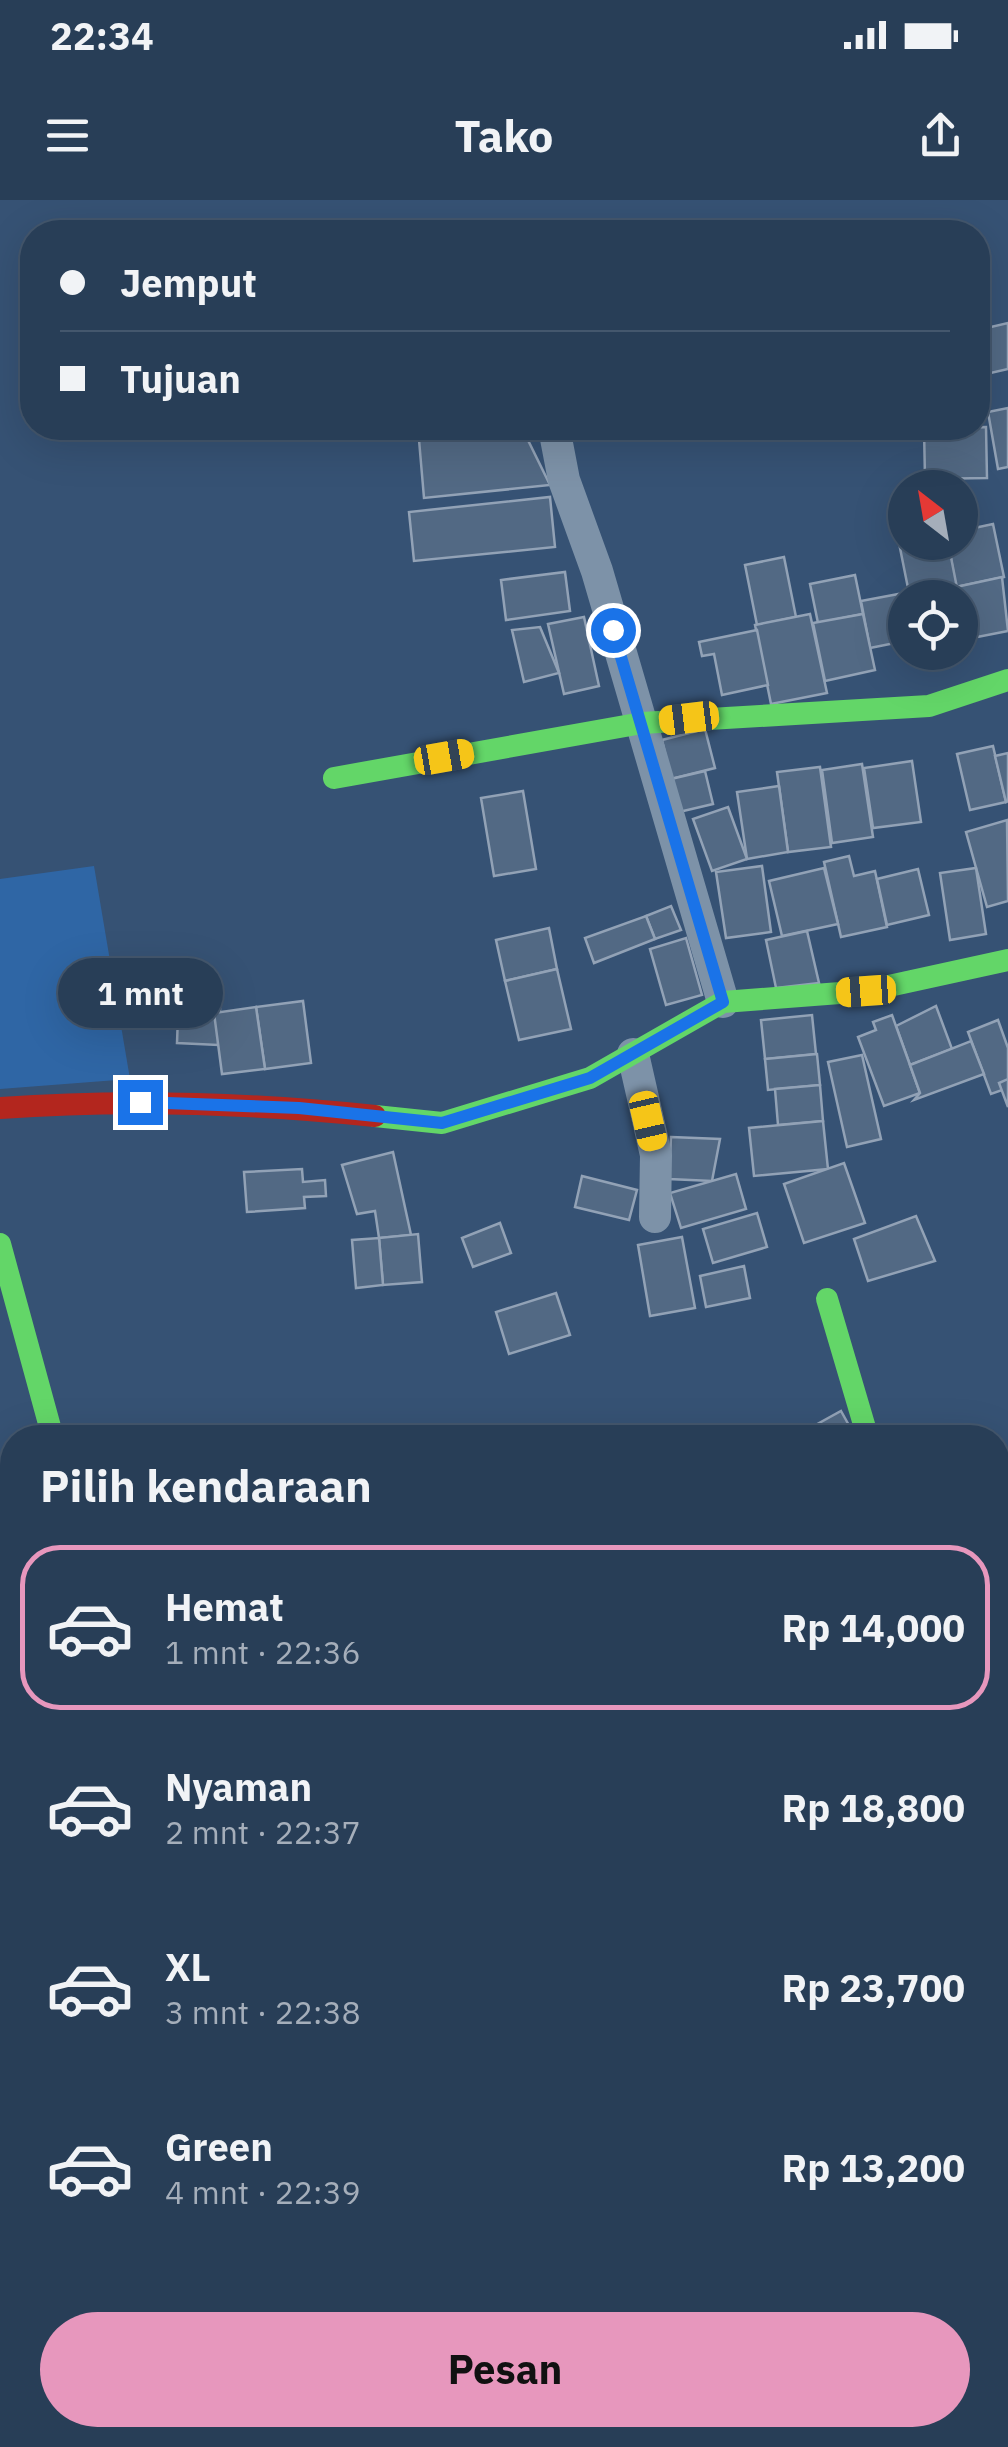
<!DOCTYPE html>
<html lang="id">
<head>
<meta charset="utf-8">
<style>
  :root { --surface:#283e57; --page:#30455d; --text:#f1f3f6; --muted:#a5aeba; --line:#44576d; --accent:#e797bd }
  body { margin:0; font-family:"IBM Plex Sans",sans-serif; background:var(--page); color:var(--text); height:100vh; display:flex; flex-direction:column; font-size:38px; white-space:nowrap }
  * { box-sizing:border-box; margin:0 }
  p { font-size:32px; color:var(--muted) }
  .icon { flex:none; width:55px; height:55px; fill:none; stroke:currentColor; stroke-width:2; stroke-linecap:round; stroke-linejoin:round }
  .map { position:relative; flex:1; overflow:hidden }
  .sheet { position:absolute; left:0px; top:1225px; width:1010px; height:1022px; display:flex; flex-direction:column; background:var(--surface); border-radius:40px 40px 0 0; box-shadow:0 10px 40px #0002,0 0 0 2px var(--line) }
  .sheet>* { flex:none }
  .hud { position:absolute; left:20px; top:20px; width:970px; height:220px; border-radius:40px; box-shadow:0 10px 40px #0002,0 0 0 2px var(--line); display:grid; align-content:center; height:220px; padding:0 40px; background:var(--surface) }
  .needle { width:65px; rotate:329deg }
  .tools { position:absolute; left:888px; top:270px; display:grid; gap:20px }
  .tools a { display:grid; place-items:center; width:90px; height:90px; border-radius:50%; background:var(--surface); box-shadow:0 10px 40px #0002,0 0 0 2px var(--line); font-size:50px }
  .end { position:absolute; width:45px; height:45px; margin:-22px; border:12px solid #1a73e8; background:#fff; box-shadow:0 0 0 5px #fff }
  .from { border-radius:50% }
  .bubble { position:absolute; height:70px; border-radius:35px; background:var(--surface); box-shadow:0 10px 40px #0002,0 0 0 2px var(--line); font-size:32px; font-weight:700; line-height:70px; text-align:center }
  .car { position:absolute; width:30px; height:60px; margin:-30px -15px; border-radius:12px; box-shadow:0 0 8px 2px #0007; background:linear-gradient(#f5c518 24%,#345 0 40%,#f5c518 0 76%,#345 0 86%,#f5c518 0) }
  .hud b { display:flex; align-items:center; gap:35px; height:95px; font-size:38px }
  .hud b+b { border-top:2px solid var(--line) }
  .hud i { width:25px; height:25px; background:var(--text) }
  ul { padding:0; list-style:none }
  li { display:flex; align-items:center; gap:30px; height:165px; margin:0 20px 15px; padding:0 20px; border:5px solid transparent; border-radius:40px }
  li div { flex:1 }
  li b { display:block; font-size:38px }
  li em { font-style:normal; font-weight:700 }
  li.on { border-color:var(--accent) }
  li>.icon { width:90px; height:90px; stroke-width:1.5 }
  h2 { padding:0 40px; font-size:45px; line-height:120px }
  .action { display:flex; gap:20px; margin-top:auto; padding:20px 40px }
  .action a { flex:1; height:115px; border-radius:60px; background:var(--accent); color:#111; font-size:40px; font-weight:700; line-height:115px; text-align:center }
  .status { display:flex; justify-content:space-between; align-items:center; height:70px; padding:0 50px; background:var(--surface); direction:ltr }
  .status svg { height:28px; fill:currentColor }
  header { display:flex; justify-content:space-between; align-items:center; height:130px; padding:0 40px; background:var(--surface); font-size:45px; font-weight:700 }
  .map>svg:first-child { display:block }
</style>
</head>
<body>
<div class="status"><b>22:34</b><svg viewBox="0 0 49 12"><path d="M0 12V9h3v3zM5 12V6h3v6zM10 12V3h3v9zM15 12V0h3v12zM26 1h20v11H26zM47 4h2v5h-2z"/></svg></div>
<header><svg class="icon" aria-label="menu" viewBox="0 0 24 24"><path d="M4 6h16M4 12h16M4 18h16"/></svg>Tako<svg class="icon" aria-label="share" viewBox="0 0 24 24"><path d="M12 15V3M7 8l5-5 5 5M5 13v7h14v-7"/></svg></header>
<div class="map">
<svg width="1008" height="2247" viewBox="0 0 1008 2247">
  <rect width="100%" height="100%" fill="#365274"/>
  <!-- green -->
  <polygon fill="#2f66a5" points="94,666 130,879 0,889 0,679"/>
  <!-- building -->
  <g fill="#526984" stroke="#92a2b6" stroke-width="2.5">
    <polygon points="632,21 633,32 581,32 580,27"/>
    <polygon points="1008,123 1008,169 982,175 978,130"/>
    <polygon points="1008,208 1008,267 998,269 988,212"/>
    <polygon points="986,227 987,278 925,279 924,228"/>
    <polygon points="418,228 522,228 550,285 424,298"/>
    <polygon points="550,297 555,347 414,361 409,312"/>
    <polygon points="993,324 1004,377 956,387 948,342 960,342 960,331"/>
    <polygon points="948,342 959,398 910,398 899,343"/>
    <polygon points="784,357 796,417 757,425 745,365"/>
    <polygon points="565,372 570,411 506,420 501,380"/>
    <polygon points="855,375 863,414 818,423 810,384"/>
    <polygon points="1002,377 1008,431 967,439 956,387"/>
    <polygon points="909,392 910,398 905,398 905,441 870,448 861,401"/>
    <polygon points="810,414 827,493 771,504 755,425"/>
    <polygon points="863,414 875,470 825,481 813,423"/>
    <polygon points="584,417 599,486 564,494 548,424"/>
    <polygon points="540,427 559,473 524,482 512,430"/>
    <polygon points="757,430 768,485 722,495 714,454 702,456 699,442"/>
    <polygon points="705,529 715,568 671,579 662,540"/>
    <polygon points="993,546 1006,602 970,610 957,554"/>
    <polygon points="1008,553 1008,601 1006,602 995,556"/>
    <polygon points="912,561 921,622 873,628 864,568"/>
    <polygon points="862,564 873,637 832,643 822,570"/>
    <polygon points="820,567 831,647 788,652 777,572"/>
    <polygon points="705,571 713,604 679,612 671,579"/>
    <polygon points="779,586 788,652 747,659 737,592"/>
    <polygon points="523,591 536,669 494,676 481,598"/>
    <polygon points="728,607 747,659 712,671 693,619"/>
    <polygon points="1007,620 1008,701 987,707 966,632"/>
    <polygon points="849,656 854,676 875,671 887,727 841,737 824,662"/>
    <polygon points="762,666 771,732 726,738 716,672"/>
    <polygon points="824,668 838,724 782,736 769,681"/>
    <polygon points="976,668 986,734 950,740 940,673"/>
    <polygon points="918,669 929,715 887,725 877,679"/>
    <polygon points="671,706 681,730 655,739 646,716"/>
    <polygon points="646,716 655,739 594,763 585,738"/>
    <polygon points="549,728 557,769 505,781 496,740"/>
    <polygon points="807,731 819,783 776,788 766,740"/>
    <polygon points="686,738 702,795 666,805 650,749"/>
    <polygon points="557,769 571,829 519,840 505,781"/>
    <polygon points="179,788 221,791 218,845 177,843"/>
    <polygon points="303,801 311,863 265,869 256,807"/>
    <polygon points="936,806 952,849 910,865 896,826"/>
    <polygon points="256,807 265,869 222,874 214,813"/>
    <polygon points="812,815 816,854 765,859 761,820"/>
    <polygon points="892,815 920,893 884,906 858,837 876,830 873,822"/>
    <polygon points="998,820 1008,848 1008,888 991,894 968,832"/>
    <polygon points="971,841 984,874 914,900 920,893 910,865"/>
    <polygon points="817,854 820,885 768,890 765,859"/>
    <polygon points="862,855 881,939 847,947 828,862"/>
    <polygon points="1008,879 1008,907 999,883"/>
    <polygon points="820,885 823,921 778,925 775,889"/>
    <polygon points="823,921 828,969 754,976 749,928"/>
    <polygon points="671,937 720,939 712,981 669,979"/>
    <polygon points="393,952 411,1035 379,1038 375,1011 357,1014 342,965"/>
    <polygon points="844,963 865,1023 804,1043 784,984"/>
    <polygon points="302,969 303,982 325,980 326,996 304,997 305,1008 247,1012 244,972"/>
    <polygon points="736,974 746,1009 681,1028 670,993"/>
    <polygon points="582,976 637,990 629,1020 575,1007"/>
    <polygon points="757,1013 767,1047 713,1063 703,1029"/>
    <polygon points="916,1016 935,1061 868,1081 854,1039"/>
    <polygon points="500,1023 511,1053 473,1067 462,1038"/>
    <polygon points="418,1034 422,1082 383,1085 379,1038"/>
    <polygon points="682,1037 695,1108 650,1116 638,1045"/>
    <polygon points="379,1038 383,1085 356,1088 352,1040"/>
    <polygon points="744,1066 750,1098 706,1107 700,1076"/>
    <polygon points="556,1093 570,1135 509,1154 496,1112"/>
    <polygon points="841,1211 856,1238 792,1238"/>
    <polygon points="1008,1593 1008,1649 998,1651 998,1595"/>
    <polygon points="1008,1650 1008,1674 998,1676 998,1652"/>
    <polygon points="1008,1674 1008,1720 998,1676"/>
    <polygon points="1008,1859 1008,1896 998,1871"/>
    <polygon points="998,1882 1008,1907 1008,1938 998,1942"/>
    <polygon points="12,1897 12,1950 0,1950 0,1898"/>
    <polygon points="0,1950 12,1950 12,2012 0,2013"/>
    <polygon points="1005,1970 1008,2017 998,2021 998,1973"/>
    <polygon points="1008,2080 1008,2117 1001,2120 998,2084"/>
    <polygon points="1001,2208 1008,2224 1008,2247 983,2247 977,2235 998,2235"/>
    <polygon points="249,2235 304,2235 306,2247 252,2247"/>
    <polygon points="649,2235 691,2235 696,2247 654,2247"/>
    <polygon points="715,2235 738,2235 743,2247 720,2247"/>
    <polygon points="776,2235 824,2235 780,2247"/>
    <polygon points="824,2235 830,2247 791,2247"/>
    <polygon points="100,2240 102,2247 81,2247 81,2244"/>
    <polygon points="250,2240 252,2247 231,2247 230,2244"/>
  </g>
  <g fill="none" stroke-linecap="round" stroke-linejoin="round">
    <!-- street -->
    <g stroke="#7d92a8" stroke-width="32">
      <polyline points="554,228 564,280 597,371 723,802"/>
      <polyline points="633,854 656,955 655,1017"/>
      <polyline points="0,1606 12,1610"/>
      <polyline points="998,1723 1008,1764"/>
      <polyline points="998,1795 1008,1794"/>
      <polyline points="0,2068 12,2066"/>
      <polyline points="141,2235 145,2247"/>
    </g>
    <!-- fast -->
    <g stroke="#63d668" stroke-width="22">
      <polyline points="334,578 642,523 929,506 1008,480"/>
      <polyline points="375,916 442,923 590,878 723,802 866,791 1008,760"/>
      <polyline points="0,1044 53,1238"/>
      <polyline points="827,1099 868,1238"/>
    </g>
    <!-- jam -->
    <path stroke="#b3261e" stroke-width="22" d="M0 908C125 899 250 903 375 916"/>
  </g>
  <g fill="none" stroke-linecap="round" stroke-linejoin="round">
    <!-- route -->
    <polyline stroke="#1a73e8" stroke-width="12" points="140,902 299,908 442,923 590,878 723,802 613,430"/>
  </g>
</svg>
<div class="tools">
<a><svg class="needle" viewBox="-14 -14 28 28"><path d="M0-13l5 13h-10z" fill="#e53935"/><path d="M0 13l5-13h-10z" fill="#a5aeba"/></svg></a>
<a><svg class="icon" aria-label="locate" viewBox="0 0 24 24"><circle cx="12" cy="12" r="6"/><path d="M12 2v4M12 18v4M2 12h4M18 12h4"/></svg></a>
</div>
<i class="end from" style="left:613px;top:430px"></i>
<i class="end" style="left:140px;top:902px"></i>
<div class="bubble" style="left:58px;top:758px;width:165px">1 mnt</div>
<i class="car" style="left:689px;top:518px;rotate:263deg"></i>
<i class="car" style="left:444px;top:557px;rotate:80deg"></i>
<i class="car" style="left:866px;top:791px;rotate:266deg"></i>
<i class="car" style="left:648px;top:921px;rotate:167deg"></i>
<div class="hud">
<b><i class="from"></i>Jemput</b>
<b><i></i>Tujuan</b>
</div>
<section class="sheet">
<h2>Pilih kendaraan</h2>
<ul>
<li class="on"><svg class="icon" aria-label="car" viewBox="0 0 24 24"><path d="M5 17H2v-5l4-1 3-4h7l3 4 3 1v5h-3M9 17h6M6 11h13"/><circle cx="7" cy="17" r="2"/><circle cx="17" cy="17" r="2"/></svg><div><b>Hemat</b><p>1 mnt · 22:36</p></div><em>Rp 14,000</em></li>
<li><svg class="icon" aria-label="car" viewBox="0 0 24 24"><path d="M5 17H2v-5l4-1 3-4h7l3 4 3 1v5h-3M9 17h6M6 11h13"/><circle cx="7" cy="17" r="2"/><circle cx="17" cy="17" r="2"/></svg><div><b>Nyaman</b><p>2 mnt · 22:37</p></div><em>Rp 18,800</em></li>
<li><svg class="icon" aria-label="car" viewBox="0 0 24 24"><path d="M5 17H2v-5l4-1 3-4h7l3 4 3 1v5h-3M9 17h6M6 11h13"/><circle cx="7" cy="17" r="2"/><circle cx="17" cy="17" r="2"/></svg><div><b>XL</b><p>3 mnt · 22:38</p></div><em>Rp 23,700</em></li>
<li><svg class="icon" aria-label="car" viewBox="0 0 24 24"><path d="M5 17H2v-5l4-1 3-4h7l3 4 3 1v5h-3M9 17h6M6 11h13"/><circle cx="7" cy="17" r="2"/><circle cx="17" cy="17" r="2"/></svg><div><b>Green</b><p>4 mnt · 22:39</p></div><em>Rp 13,200</em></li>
</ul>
<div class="action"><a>Pesan</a></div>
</section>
</div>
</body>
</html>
